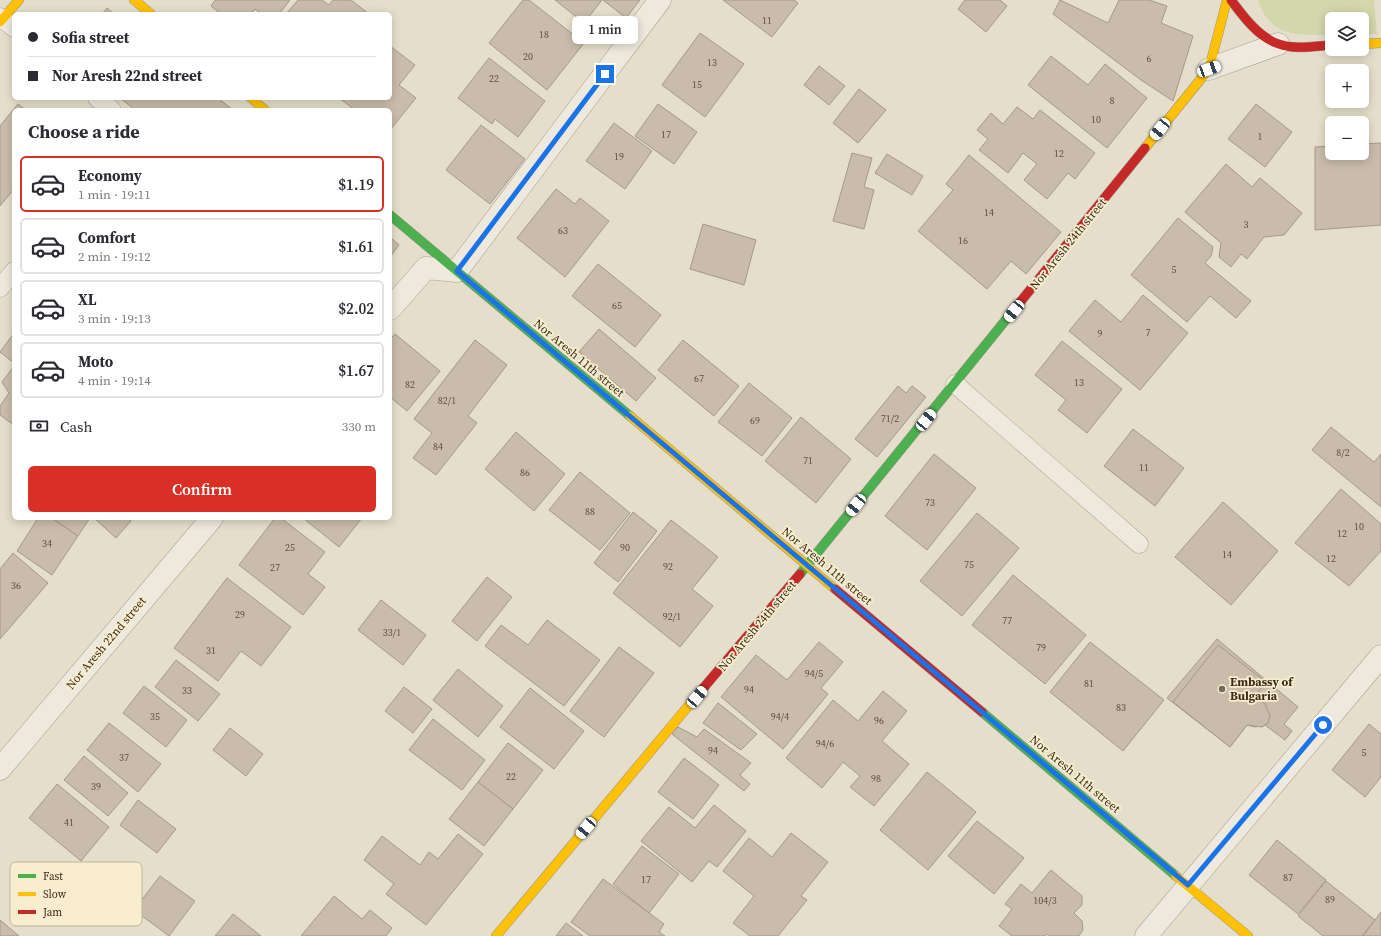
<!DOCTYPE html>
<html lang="en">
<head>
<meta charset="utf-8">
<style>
  :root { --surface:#fff; --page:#f2f2f3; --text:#2b2b33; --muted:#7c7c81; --line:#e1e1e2; --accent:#d93025 }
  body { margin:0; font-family:"Source Serif 4",serif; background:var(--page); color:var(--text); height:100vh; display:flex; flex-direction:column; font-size:15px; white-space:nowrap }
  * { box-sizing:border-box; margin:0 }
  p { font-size:13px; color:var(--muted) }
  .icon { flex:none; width:22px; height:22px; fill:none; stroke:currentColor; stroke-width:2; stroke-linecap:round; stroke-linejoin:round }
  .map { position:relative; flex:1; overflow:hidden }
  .side { position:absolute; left:12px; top:108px; width:380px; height:412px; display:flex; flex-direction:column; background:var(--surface); border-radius:6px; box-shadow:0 2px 10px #0003 }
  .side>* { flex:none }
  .guide { position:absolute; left:12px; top:12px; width:380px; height:88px; border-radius:6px; box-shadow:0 2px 10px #0003; display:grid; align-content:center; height:88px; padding:0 16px; background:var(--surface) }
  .tools { position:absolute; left:1325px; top:12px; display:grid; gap:8px }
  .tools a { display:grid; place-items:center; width:44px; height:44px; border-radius:6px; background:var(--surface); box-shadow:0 2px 10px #0003; font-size:20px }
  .end { position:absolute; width:18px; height:18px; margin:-9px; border:5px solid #1a73e8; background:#fff; box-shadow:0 0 0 2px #fff }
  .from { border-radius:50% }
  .bubble { position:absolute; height:28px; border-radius:6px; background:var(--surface); box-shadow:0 2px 10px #0003; font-size:13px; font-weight:600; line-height:28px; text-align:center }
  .car { position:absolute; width:12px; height:24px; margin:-12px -6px; border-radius:5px; box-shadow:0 0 3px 1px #0007; background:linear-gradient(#fff 24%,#345 0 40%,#fff 0 76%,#345 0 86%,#fff 0) }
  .guide b { display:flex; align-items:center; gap:14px; height:38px; font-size:15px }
  .guide b+b { border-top:1px solid var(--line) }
  .guide i { width:10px; height:10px; background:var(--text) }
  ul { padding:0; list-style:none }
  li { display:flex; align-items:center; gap:12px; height:56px; margin:0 8px 6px; padding:0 8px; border:2px solid var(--line); border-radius:6px }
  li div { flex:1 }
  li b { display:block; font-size:15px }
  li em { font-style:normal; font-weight:600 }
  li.active { border-color:var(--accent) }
  li>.icon { width:36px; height:36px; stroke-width:1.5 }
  h2 { padding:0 16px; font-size:18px; line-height:48px }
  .pay { display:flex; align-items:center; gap:10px; height:44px; padding:0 16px; font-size:15px }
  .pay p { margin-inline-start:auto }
  .primary-button { display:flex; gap:8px; margin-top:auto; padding:8px 16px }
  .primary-button a { flex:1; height:46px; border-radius:6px; background:var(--accent); color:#fff; font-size:16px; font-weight:600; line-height:46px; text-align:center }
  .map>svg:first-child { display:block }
</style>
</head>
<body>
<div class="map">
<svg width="1381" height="936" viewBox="0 0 1381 936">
  <rect width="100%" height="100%" fill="#e5deca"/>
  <!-- green -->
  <path fill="#d4d6ab" d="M1258 0H1374L1377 34H1362V19H1332V35C1299 35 1270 38 1258 0Z"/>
  <!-- building -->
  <g fill="#cabcab" stroke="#a69989">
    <polygon points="215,0 290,0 279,14 262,14 255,9 251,14 221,14 211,6"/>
    <polygon points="298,0 322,0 329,5 333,0 351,0 369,14 286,14"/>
    <polygon points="523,0 529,0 584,43 547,90 489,43"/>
    <polygon points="555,0 602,0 584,23"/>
    <polygon points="603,0 640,0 626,18"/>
    <polygon points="723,0 794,0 798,3 772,37"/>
    <polygon points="965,0 1000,0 1007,6 986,32 958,9"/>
    <polygon points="1060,0 1108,23 1119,0 1149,0 1167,6 1161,23 1193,36 1173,101 1141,80 1053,14"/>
    <polygon points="107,8 114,14 102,14"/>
    <polygon points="700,33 744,64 705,117 662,85"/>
    <polygon points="390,46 415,65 399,85 416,98 390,130 390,110 355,110 339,98 390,98"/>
    <polygon points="1051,56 1088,85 1105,64 1147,98 1107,148 1028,85"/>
    <polygon points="489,58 545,101 518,137 495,119 492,124 458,98"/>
    <polygon points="819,66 845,86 829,105 804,85"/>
    <polygon points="859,89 886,110 858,143 833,123"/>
    <polygon points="120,98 218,98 233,110 135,110"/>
    <polygon points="18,104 26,110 14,110 14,189 0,206 0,126"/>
    <polygon points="658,104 697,132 674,164 635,136"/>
    <polygon points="1256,104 1292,132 1265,167 1228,139"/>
    <polygon points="1017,107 1033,119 1040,110 1095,153 1075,179 1068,173 1047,199 1024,180 1037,164 1023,153 1008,173 979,150 988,139 977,130 991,113 1003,124"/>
    <polygon points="614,123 652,151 625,189 586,161"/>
    <polygon points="481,125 525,159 490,204 446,170"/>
    <polygon points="1381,143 1381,225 1315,230 1315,147 1332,146 1332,153 1362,153 1362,144"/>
    <polygon points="852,153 872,158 864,187 874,190 864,229 833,221"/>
    <polygon points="887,154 923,176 912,195 875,173"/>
    <polygon points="969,155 1061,232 1026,274 1011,261 987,289 918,231 953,190 946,184"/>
    <polygon points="1226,164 1252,187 1260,178 1302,213 1284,235 1264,237 1247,259 1241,254 1231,267 1219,257 1221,243 1185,212"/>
    <polygon points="556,189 575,204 580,198 609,221 565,277 517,238"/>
    <polygon points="1178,218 1213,247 1211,256 1205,263 1251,301 1236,318 1210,296 1187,322 1131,275"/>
    <polygon points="703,224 756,240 744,285 690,269"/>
    <polygon points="390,237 399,245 390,257"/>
    <polygon points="598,264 661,315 635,347 572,296"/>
    <polygon points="1143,295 1188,333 1140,390 1069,331 1095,300 1121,322"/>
    <polygon points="599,329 656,378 636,401 579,352"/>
    <polygon points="14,333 14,363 0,352"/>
    <polygon points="395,334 440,371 407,411 390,397 390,340"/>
    <polygon points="475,340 507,365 468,416 477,423 436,475 413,458 432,433 414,419"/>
    <polygon points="683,340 739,386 714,416 658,370"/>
    <polygon points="1062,341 1122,389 1087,433 1058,410 1066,400 1035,375"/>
    <polygon points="14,366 14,425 0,415 0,406 9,393 2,382"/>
    <polygon points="749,383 792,418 762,456 718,422"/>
    <polygon points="898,386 906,393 912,386 926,397 877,457 855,439"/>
    <polygon points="801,417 851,459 816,503 765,461"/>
    <polygon points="1331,427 1374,462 1381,454 1381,507 1312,450"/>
    <polygon points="1133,429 1184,468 1155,506 1104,466"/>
    <polygon points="516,432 565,474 534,511 485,469"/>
    <polygon points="934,454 976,488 927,550 885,516"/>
    <polygon points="580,472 630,513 600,550 549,510"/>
    <polygon points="1341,489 1381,524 1381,551 1349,586 1295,543"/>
    <polygon points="1223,502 1278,551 1231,605 1175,557"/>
    <polygon points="633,512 657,531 618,582 594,563"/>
    <polygon points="977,513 1019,548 962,616 920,581"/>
    <polygon points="38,518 52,518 78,536 52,575 17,551"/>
    <polygon points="52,518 90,518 78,536"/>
    <polygon points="94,518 127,518 131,521 116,538"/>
    <polygon points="275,518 281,518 325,552 308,574 325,587 303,615 239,565"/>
    <polygon points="303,518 362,518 339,547"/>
    <polygon points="671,520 718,557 692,589 713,606 680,647 613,593"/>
    <polygon points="13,553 48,583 0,639 0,569"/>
    <polygon points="1013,575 1086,635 1045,684 972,625"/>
    <polygon points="487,577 512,597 477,641 452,621"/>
    <polygon points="227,578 291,627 261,666 241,651 218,681 174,648"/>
    <polygon points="381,600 426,635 403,665 358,630"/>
    <polygon points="547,620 600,660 564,706 485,646 501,625 528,645"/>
    <polygon points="1217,639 1298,707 1284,724 1292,731 1285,740 1265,725 1255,727 1247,725 1230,747 1167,698"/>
    <polygon points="819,642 843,662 821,688 828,694 783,749 721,697 756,655 787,680"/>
    <polygon points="1090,642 1164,700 1123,751 1050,692"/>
    <polygon points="1218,645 1266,682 1255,696 1265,704 1270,716 1268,723 1262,727 1247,725 1230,747 1173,702"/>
    <polygon points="619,647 654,673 604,737 570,711"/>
    <polygon points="176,660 220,694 198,721 155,687"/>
    <polygon points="458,669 503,706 478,737 433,700"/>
    <polygon points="144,686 187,720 166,747 123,713"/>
    <polygon points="404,687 432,709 413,733 385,711"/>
    <polygon points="530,688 584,731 554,769 500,727"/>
    <polygon points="883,691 907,711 882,741 909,764 874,806 850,787 860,776 843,762 822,788 786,758 833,700 858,721"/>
    <polygon points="718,703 757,734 741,750 703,723"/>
    <polygon points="433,719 485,760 462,790 409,750"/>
    <polygon points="109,723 161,764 138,792 87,750"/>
    <polygon points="1369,724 1381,734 1381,777 1365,797 1332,770"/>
    <polygon points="678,727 697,737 704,729 751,763 740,775 750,784 744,791 672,734"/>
    <polygon points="230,728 263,754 246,776 213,750"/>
    <polygon points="508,743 543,770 513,809 478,782"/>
    <polygon points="84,756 128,793 108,816 64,780"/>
    <polygon points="684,758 719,785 693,819 658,792"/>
    <polygon points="927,772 976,812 928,870 880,830"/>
    <polygon points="478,782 513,809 484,846 449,819"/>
    <polygon points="57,784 109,827 81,861 29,818"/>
    <polygon points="138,800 176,829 157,853 120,825"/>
    <polygon points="714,805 746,831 717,867 709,861 692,882 641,841 669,807 695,828"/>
    <polygon points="977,821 1024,858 994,894 948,856"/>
    <polygon points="791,833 828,862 801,896 807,900 778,936 750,936 733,923 754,896 723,871 749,838 772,857"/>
    <polygon points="458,834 483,854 426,925 386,894 394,884 364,860 382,836 420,865 429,852 438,859"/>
    <polygon points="1277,840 1326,880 1298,914 1249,875"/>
    <polygon points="642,846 679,874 649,913 613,884"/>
    <polygon points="1051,870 1082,896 1082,905 1074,913 1082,921 1083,930 1079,936 1049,936 1047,934 1045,936 1012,936 999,926 1012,909 1005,904 1021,884 1032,893"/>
    <polygon points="160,876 195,901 169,936 134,910"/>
    <polygon points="603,879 664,924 659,932 665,936 590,936 571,922"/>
    <polygon points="1326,881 1375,920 1362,936 1323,936 1298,916"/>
    <polygon points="334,896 362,919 370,910 392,928 386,936 301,936"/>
    <polygon points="1381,912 1381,936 1363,936"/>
    <polygon points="233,914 261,936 215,936"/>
    <polygon points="0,920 19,936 0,936"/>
    <polygon points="566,923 583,936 556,936"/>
  </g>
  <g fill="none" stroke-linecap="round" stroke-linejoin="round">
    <!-- lane casing -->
    <g stroke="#aaa294" stroke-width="19">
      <g id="lane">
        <polyline points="0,17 14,28"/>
        <polyline points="97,98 112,110"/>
        <polyline points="0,288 14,271"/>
        <polyline points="955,384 1139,544"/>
      </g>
    </g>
    <!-- street casing -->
    <g stroke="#aaa294" stroke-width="23">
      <g id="street">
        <polyline points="1209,69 1278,44"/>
        <polyline points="390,309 426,268 457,271 660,0"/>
        <polyline points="0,769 212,518"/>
        <polyline points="1146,936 1381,656"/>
      </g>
    </g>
    <!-- fast casing -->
    <g stroke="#9a9284" stroke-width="10">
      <g id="fast">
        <polyline points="390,215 630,416"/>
        <polyline points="800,574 1017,306"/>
        <polyline points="982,712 1176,876"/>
      </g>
    </g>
    <!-- slow casing -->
    <g stroke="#9a9284" stroke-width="10">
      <g id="slow">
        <polyline points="134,0 151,14"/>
        <polyline points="0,22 19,0"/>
        <polyline points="1362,44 1381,43"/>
        <polyline points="251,98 265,110"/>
        <polyline points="1145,148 1209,69 1227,0"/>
        <polyline points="630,416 835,589"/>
        <polyline points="1176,876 1248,936"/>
        <polyline points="496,936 700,692"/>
      </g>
    </g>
    <!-- jam casing -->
    <g stroke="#9a9284" stroke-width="10">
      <g id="jam">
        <path d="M1231 0C1243 16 1259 38 1279 44 1295 50 1315 46 1332 45"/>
        <polyline points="1017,306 1145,148"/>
        <polyline points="835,589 982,712"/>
        <polyline points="700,692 800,574"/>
      </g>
    </g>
    <!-- lane -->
    <use href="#lane" stroke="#ede9dd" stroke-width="18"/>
    <!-- street -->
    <use href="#street" stroke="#ede9dd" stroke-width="22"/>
    <!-- fast -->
    <use href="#fast" stroke="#4caf50" stroke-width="9"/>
    <!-- slow -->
    <use href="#slow" stroke="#ffc107" stroke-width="9"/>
    <!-- jam -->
    <use href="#jam" stroke="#c62828" stroke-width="9"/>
  </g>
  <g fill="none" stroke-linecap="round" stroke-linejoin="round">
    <!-- route -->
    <polyline stroke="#1a73e8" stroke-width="5" points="605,74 457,271 1188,885 1323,725"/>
  </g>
  <!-- markers -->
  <circle fill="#766a58" stroke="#f8eecf" stroke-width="1.5" cx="1222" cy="689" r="4"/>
  <g text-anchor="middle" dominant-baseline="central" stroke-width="3.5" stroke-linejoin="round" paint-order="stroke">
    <!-- number labels -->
    <g font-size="10" fill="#5e4f3f">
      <text x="767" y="20">11</text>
      <text x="544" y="34">18</text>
      <text x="528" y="56">20</text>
      <text x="1149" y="58">6</text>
      <text x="712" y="62">13</text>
      <text x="494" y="78">22</text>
      <text x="697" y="84">15</text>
      <text x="1112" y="100">8</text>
      <text x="1096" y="119">10</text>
      <text x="666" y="134">17</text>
      <text x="1260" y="136">1</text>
      <text x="1059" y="153">12</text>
      <text x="619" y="156">19</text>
      <text x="989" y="212">14</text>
      <text x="1246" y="224">3</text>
      <text x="563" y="230">63</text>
      <text x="963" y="240">16</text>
      <text x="1174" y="269">5</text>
      <text x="617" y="305">65</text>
      <text x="1148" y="332">7</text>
      <text x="1100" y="333">9</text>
      <text x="699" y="378">67</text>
      <text x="1079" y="382">13</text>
      <text x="410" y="384">82</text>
      <text x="447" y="400">82/1</text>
      <text x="890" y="418">71/2</text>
      <text x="755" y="420">69</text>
      <text x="438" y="446">84</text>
      <text x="1343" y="452">8/2</text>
      <text x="808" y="460">71</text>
      <text x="1144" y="467">11</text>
      <text x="525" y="472">86</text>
      <text x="930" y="502">73</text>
      <text x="590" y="511">88</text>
      <text x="1359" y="526">10</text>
      <text x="1342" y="533">12</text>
      <text x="47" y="543">34</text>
      <text x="290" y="547">25</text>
      <text x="625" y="547">90</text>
      <text x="1227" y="554">14</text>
      <text x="1331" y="558">12</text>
      <text x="969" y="564">75</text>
      <text x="668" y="566">92</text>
      <text x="275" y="567">27</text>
      <text x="16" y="585">36</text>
      <text x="240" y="614">29</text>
      <text x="672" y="616">92/1</text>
      <text x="1007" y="620">77</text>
      <text x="392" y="632">33/1</text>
      <text x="1041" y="647">79</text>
      <text x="211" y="650">31</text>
      <text x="814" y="673">94/5</text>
      <text x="1089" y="683">81</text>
      <text x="749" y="689">94</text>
      <text x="187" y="690">33</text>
      <text x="1121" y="707">83</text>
      <text x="155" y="716">35</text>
      <text x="780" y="716">94/4</text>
      <text x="879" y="720">96</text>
      <text x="825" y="743">94/6</text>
      <text x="713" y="750">94</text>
      <text x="1364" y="752">5</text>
      <text x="124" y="757">37</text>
      <text x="511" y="776">22</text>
      <text x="876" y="778">98</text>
      <text x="96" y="786">39</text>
      <text x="69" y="822">41</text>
      <text x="1288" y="877">87</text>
      <text x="646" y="879">17</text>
      <text x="1330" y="899">89</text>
      <text x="1045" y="900">104/3</text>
    </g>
    <!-- street labels -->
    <g font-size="12" fill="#3a2b1b" stroke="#f8eecf">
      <text transform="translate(1068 244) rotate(-51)">Nor Aresh 24th street</text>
      <text transform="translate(579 358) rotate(40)">Nor Aresh 11th street</text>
      <text transform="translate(827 566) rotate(40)">Nor Aresh 11th street</text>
      <text transform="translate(757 626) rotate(-50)">Nor Aresh 24th street</text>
      <text transform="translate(106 643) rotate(-50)">Nor Aresh 22nd street</text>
      <text transform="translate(1075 774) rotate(40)">Nor Aresh 11th street</text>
    </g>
    <!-- poi labels -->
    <g font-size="12" font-weight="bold" fill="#3a2b1b" stroke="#f8eecf" text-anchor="start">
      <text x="1230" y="682">Embassy of<tspan x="1230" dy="14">Bulgaria</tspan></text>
    </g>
  </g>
  <!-- legend -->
  <rect x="10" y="862" width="132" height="64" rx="6" fill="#f8eecf" stroke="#bfb499" stroke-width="1"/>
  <rect x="18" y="874" width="18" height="4" fill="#4caf50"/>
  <rect x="18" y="892" width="18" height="4" fill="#ffc107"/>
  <rect x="18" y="910" width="18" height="4" fill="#c62828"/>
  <g font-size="11" fill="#3a2b1b">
    <text x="43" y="880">Fast</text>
    <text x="43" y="898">Slow</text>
    <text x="43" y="916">Jam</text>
  </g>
</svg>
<div class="tools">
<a><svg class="icon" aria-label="layers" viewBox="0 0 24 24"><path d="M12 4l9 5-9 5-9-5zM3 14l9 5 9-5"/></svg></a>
<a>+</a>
<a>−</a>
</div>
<i class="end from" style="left:1323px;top:725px"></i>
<i class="end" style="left:605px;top:74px"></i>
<div class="bubble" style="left:572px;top:16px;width:66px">1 min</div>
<i class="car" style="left:1209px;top:69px;rotate:70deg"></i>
<i class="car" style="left:1160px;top:129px;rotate:219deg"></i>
<i class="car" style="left:1014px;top:311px;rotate:219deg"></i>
<i class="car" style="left:926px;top:420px;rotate:39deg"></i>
<i class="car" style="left:856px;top:505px;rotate:219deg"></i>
<i class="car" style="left:697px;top:697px;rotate:40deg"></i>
<i class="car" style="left:586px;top:828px;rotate:220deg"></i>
<div class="guide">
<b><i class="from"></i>Sofia street</b>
<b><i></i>Nor Aresh 22nd street</b>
</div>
<section class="side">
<h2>Choose a ride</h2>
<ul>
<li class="active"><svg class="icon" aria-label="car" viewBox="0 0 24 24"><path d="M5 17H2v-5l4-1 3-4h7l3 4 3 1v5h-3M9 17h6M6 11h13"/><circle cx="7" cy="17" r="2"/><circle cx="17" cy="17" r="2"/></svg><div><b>Economy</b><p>1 min · 19:11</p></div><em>$1.19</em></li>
<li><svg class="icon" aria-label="car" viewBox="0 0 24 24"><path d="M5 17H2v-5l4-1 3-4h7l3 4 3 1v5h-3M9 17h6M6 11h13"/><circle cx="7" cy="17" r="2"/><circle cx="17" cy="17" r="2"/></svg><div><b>Comfort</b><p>2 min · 19:12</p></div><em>$1.61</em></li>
<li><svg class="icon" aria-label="car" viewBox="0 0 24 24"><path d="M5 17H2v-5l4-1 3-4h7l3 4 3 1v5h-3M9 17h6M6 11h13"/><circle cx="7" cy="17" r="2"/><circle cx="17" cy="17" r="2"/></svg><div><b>XL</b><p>3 min · 19:13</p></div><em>$2.02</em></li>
<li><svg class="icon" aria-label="car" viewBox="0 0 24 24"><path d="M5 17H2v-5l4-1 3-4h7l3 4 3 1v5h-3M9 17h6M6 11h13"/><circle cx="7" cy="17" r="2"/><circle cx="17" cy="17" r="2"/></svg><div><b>Moto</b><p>4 min · 19:14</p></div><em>$1.67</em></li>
</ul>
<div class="pay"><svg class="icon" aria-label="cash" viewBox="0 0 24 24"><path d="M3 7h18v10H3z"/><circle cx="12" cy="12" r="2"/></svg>Cash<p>330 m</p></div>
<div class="primary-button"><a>Confirm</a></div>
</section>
</div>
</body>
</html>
